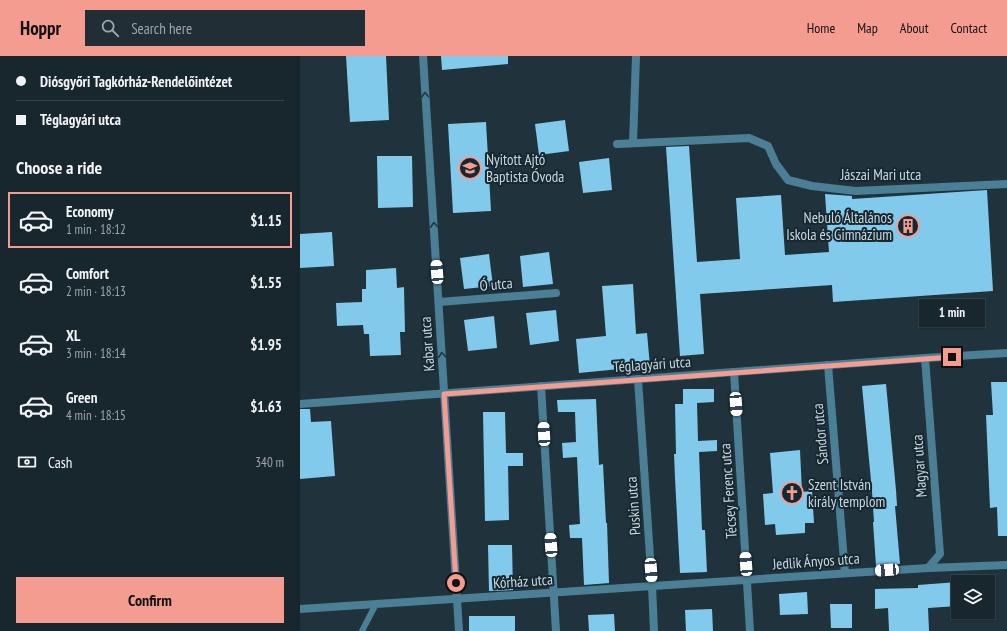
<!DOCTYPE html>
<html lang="en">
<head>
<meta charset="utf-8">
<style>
  :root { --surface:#18262d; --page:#212e35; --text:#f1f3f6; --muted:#9fa5aa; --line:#364349; --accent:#f59c90 }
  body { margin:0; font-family:"PT Sans Narrow",sans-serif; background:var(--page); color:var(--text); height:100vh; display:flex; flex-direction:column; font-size:15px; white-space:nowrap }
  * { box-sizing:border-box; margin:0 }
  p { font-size:13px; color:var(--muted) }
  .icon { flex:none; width:22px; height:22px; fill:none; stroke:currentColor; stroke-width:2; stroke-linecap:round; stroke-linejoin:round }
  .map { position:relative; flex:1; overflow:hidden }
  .side { display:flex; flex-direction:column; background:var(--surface); width:300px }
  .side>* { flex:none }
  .hud { display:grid; align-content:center; height:88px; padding:0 16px; background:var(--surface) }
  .tools { position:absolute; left:651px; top:519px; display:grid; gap:8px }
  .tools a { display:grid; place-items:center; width:44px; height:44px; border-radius:0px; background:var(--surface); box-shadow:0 1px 3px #0004,0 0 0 1px var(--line); font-size:20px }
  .end { position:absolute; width:18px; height:18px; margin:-9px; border:5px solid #f59c90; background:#111; box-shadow:0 0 0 2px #111 }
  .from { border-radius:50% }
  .bubble { position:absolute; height:28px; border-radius:0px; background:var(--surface); box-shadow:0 1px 3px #0004,0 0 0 1px var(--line); font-size:13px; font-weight:600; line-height:28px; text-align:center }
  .car { position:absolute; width:12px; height:24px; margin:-12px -6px; border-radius:5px; box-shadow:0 0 3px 1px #0007; background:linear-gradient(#fff 24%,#345 0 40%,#fff 0 76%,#345 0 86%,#fff 0) }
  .hud b { display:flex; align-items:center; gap:14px; height:38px; font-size:15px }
  .hud b+b { border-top:1px solid var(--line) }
  .hud i { width:10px; height:10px; background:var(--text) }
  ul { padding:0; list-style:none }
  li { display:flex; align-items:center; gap:12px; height:56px; margin:0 8px 6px; padding:0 8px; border:2px solid transparent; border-radius:0px }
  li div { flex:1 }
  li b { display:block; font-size:15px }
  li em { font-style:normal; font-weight:600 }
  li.selected { border-color:var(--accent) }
  li>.icon { width:36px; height:36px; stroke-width:1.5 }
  h2 { padding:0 16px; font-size:18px; line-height:48px }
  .pay { display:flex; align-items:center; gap:10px; height:44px; padding:0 16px; font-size:15px }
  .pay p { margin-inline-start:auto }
  .action { display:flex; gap:8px; margin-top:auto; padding:8px 16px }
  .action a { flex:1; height:46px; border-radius:0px; background:var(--accent); color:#111; font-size:16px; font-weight:600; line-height:46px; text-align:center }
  header { display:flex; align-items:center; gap:24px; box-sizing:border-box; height:56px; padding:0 20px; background:var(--accent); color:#111 }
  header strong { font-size:19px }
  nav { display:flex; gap:22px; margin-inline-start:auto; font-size:14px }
  .search { width:280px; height:36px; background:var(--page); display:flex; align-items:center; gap:10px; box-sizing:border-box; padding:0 14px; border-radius:0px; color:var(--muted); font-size:15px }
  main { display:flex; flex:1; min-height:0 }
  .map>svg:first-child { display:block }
</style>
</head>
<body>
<header>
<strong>Hoppr</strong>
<div class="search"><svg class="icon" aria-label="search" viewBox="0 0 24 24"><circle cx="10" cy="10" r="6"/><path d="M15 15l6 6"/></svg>Search here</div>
<nav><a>Home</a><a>Map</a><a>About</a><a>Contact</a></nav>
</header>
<main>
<section class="side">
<div class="hud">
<b><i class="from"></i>Diósgyőri Tagkórház-Rendelőintézet</b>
<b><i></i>Téglagyári utca</b>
</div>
<h2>Choose a ride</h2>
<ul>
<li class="selected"><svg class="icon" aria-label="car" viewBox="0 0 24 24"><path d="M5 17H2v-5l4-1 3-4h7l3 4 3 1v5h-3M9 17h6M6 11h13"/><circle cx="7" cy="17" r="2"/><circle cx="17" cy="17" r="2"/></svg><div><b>Economy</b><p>1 min · 18:12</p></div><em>$1.15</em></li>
<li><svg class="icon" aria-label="car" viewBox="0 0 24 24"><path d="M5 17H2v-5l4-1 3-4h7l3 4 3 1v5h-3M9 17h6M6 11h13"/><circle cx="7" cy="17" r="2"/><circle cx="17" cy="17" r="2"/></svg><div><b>Comfort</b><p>2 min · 18:13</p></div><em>$1.55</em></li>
<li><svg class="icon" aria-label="car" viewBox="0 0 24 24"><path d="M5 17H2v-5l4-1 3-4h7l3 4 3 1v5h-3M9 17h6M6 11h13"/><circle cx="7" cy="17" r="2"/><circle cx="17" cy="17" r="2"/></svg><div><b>XL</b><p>3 min · 18:14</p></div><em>$1.95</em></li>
<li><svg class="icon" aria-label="car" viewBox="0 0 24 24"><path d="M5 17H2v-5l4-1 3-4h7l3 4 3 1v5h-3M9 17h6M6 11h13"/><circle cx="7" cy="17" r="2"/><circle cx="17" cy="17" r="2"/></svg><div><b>Green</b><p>4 min · 18:15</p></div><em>$1.63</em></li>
</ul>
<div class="pay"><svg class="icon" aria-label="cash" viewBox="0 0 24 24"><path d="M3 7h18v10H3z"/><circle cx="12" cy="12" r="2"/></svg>Cash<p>340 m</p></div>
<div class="action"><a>Confirm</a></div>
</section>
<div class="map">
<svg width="707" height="575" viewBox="0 0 707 575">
  <rect width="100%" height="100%" fill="#20333c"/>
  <!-- building -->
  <g fill="#82caeb">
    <polygon points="46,0 86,0 89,64 50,66"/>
    <polygon points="141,0 208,0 208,8 142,14"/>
    <polygon points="265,64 269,95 239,99 235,68"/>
    <polygon points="186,66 191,155 153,157 148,68"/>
    <polygon points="389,90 397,206 440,203 436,142 481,139 485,199 529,196 525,138 552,140 552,143 687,134 693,235 533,246 532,229 400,238 404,298 380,300 366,91"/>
    <polygon points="77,100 112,100 113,151 78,152"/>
    <polygon points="309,102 312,134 283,137 279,106"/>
    <polygon points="32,176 34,210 0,212 0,178"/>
    <polygon points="249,196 253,228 223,231 220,200"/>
    <polygon points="189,198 193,230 164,233 160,202"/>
    <polygon points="96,212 97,232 104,231 105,276 100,276 101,299 70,300 69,278 64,278 63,269 37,270 36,247 62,246 62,233 66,233 66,214"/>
    <polygon points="333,228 336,278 347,277 350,310 279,317 276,283 306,280 302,230"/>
    <polygon points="256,254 259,285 230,289 226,257"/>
    <polygon points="194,260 197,292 168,295 164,264"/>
    <polygon points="691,326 707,326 707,480 698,480 697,451 690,452 686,359 693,359"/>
    <polygon points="586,328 596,434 597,450 595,450 600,508 576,510 573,466 574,466 572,435 562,330"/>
    <polygon points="383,333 414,333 414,346 397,347 398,385 417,384 417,395 399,396 402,474 405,474 407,516 380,517 375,422 374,398 376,398 375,348 383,348"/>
    <polygon points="296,343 299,409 303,408 306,467 307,467 309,527 284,529 282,482 270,482 269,469 280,468 277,401 263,402 262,387 276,386 275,356 258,356 257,344"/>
    <polygon points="0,353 10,353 11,366 31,365 35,420 0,423"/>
    <polygon points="183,356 205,356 206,397 223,397 223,410 208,410 209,464 185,465"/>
    <polygon points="500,394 502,436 512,435 514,467 505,467 505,477 476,479 475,468 465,469 463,438 473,437 470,397"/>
    <polygon points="188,489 212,489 213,534 189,535"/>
    <polygon points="658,526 658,550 628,552 629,575 589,575 588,552 575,553 575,533 618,532 618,529"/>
    <polygon points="507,536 508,558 480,559 479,538"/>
    <polygon points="530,548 552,548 552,572 531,572"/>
    <polygon points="412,553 413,575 386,575 385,554"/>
    <polygon points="314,558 315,575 289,575 288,559"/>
    <rect x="169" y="560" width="46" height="15"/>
  </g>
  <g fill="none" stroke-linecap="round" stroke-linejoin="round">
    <!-- lane -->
    <polyline stroke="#4b7f96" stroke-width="6" points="62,575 76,548"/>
    <!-- street -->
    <g stroke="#4b7f96" stroke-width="8">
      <polyline points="123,0 159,575"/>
      <polyline points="333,87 336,0"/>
      <polyline points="317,88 449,82 468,90 476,108 488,124 512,130 556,135 707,128"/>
      <polyline points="139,246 256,237"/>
      <polyline points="625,302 640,498 628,512"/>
      <polyline points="528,309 545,517"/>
      <polyline points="434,316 450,575"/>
      <polyline points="338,323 352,530 354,575"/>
      <polyline points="241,330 256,575"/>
      <polyline points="0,348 625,302 707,297"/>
      <polyline points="0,553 628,512 707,509"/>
    </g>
  </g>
  <!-- one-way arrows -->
  <defs><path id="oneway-chevron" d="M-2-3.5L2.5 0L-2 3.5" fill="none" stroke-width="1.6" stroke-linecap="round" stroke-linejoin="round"/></defs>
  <g stroke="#213a46">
    <use href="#oneway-chevron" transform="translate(125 39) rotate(-94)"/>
    <use href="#oneway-chevron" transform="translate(134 169) rotate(-94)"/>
    <use href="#oneway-chevron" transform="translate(142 299) rotate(-94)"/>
  </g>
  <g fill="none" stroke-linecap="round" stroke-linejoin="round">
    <!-- route -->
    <polyline stroke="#f59c90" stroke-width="5" points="156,527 144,338 652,301"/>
  </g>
  <!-- icons -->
  <defs>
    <g id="school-ring" transform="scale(1.15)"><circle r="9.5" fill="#162932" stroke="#f59c90" stroke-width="1.5"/><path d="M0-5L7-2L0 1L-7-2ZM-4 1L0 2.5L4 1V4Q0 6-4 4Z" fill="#f59c90"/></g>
    <g id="building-ring" transform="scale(1.15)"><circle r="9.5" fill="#162932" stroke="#f59c90" stroke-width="1.5"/><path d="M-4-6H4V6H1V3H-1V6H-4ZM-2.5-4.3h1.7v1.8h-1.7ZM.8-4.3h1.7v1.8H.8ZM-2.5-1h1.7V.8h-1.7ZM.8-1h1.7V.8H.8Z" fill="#f59c90"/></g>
    <g id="church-ring" transform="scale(1.15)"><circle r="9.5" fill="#162932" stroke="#f59c90" stroke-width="1.5"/><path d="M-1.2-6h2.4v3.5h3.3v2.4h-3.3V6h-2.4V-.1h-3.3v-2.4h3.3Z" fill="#f59c90"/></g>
  </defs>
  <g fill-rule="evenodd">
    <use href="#school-ring" x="170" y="112"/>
    <use href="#building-ring" x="608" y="170"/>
    <use href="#church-ring" x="492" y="437"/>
  </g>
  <g text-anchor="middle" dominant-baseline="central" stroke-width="4" stroke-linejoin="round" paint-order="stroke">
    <!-- poi labels -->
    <g font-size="15" fill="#cbd7dd" stroke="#162932" text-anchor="start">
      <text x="186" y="103">Nyitott Ajtó<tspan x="186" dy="17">Baptista Óvoda</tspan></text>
      <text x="592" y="161" text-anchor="end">Nebuló Általános<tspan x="592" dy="17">Iskola és Gimnázium</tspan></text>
      <text x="508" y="428">Szent István<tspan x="508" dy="17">király templom</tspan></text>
    </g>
    <!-- street labels -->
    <g font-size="15" fill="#cbd7dd" stroke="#162932">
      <text x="581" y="118">Jászai Mari utca</text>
      <text transform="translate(196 228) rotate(-5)">Ó utca</text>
      <text transform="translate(127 288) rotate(-94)">Kabar utca</text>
      <text transform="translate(352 308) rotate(-4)">Téglagyári utca</text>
      <text transform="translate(520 378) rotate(-95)">Sándor utca</text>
      <text transform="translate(619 410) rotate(-94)">Magyar utca</text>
      <text transform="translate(428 435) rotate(-94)">Técsey Ferenc utca</text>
      <text transform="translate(333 450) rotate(-94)">Puskin utca</text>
      <text transform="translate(516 505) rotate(-4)">Jedlik Ányos utca</text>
      <text transform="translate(223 525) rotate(-4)">Kórház utca</text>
    </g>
  </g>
</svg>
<div class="tools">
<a><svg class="icon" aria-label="layers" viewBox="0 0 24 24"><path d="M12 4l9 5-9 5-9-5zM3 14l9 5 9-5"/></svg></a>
</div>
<i class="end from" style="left:156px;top:527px"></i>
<i class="end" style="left:652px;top:301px"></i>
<div class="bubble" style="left:619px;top:243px;width:66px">1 min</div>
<i class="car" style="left:137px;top:216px;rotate:356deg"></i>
<i class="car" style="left:436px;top:348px;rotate:176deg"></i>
<i class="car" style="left:244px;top:378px;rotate:357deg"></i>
<i class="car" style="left:251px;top:489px;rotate:356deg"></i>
<i class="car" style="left:446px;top:508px;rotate:356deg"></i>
<i class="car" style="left:351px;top:514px;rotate:176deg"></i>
<i class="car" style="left:587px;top:514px;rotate:266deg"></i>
</div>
</main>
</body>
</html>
